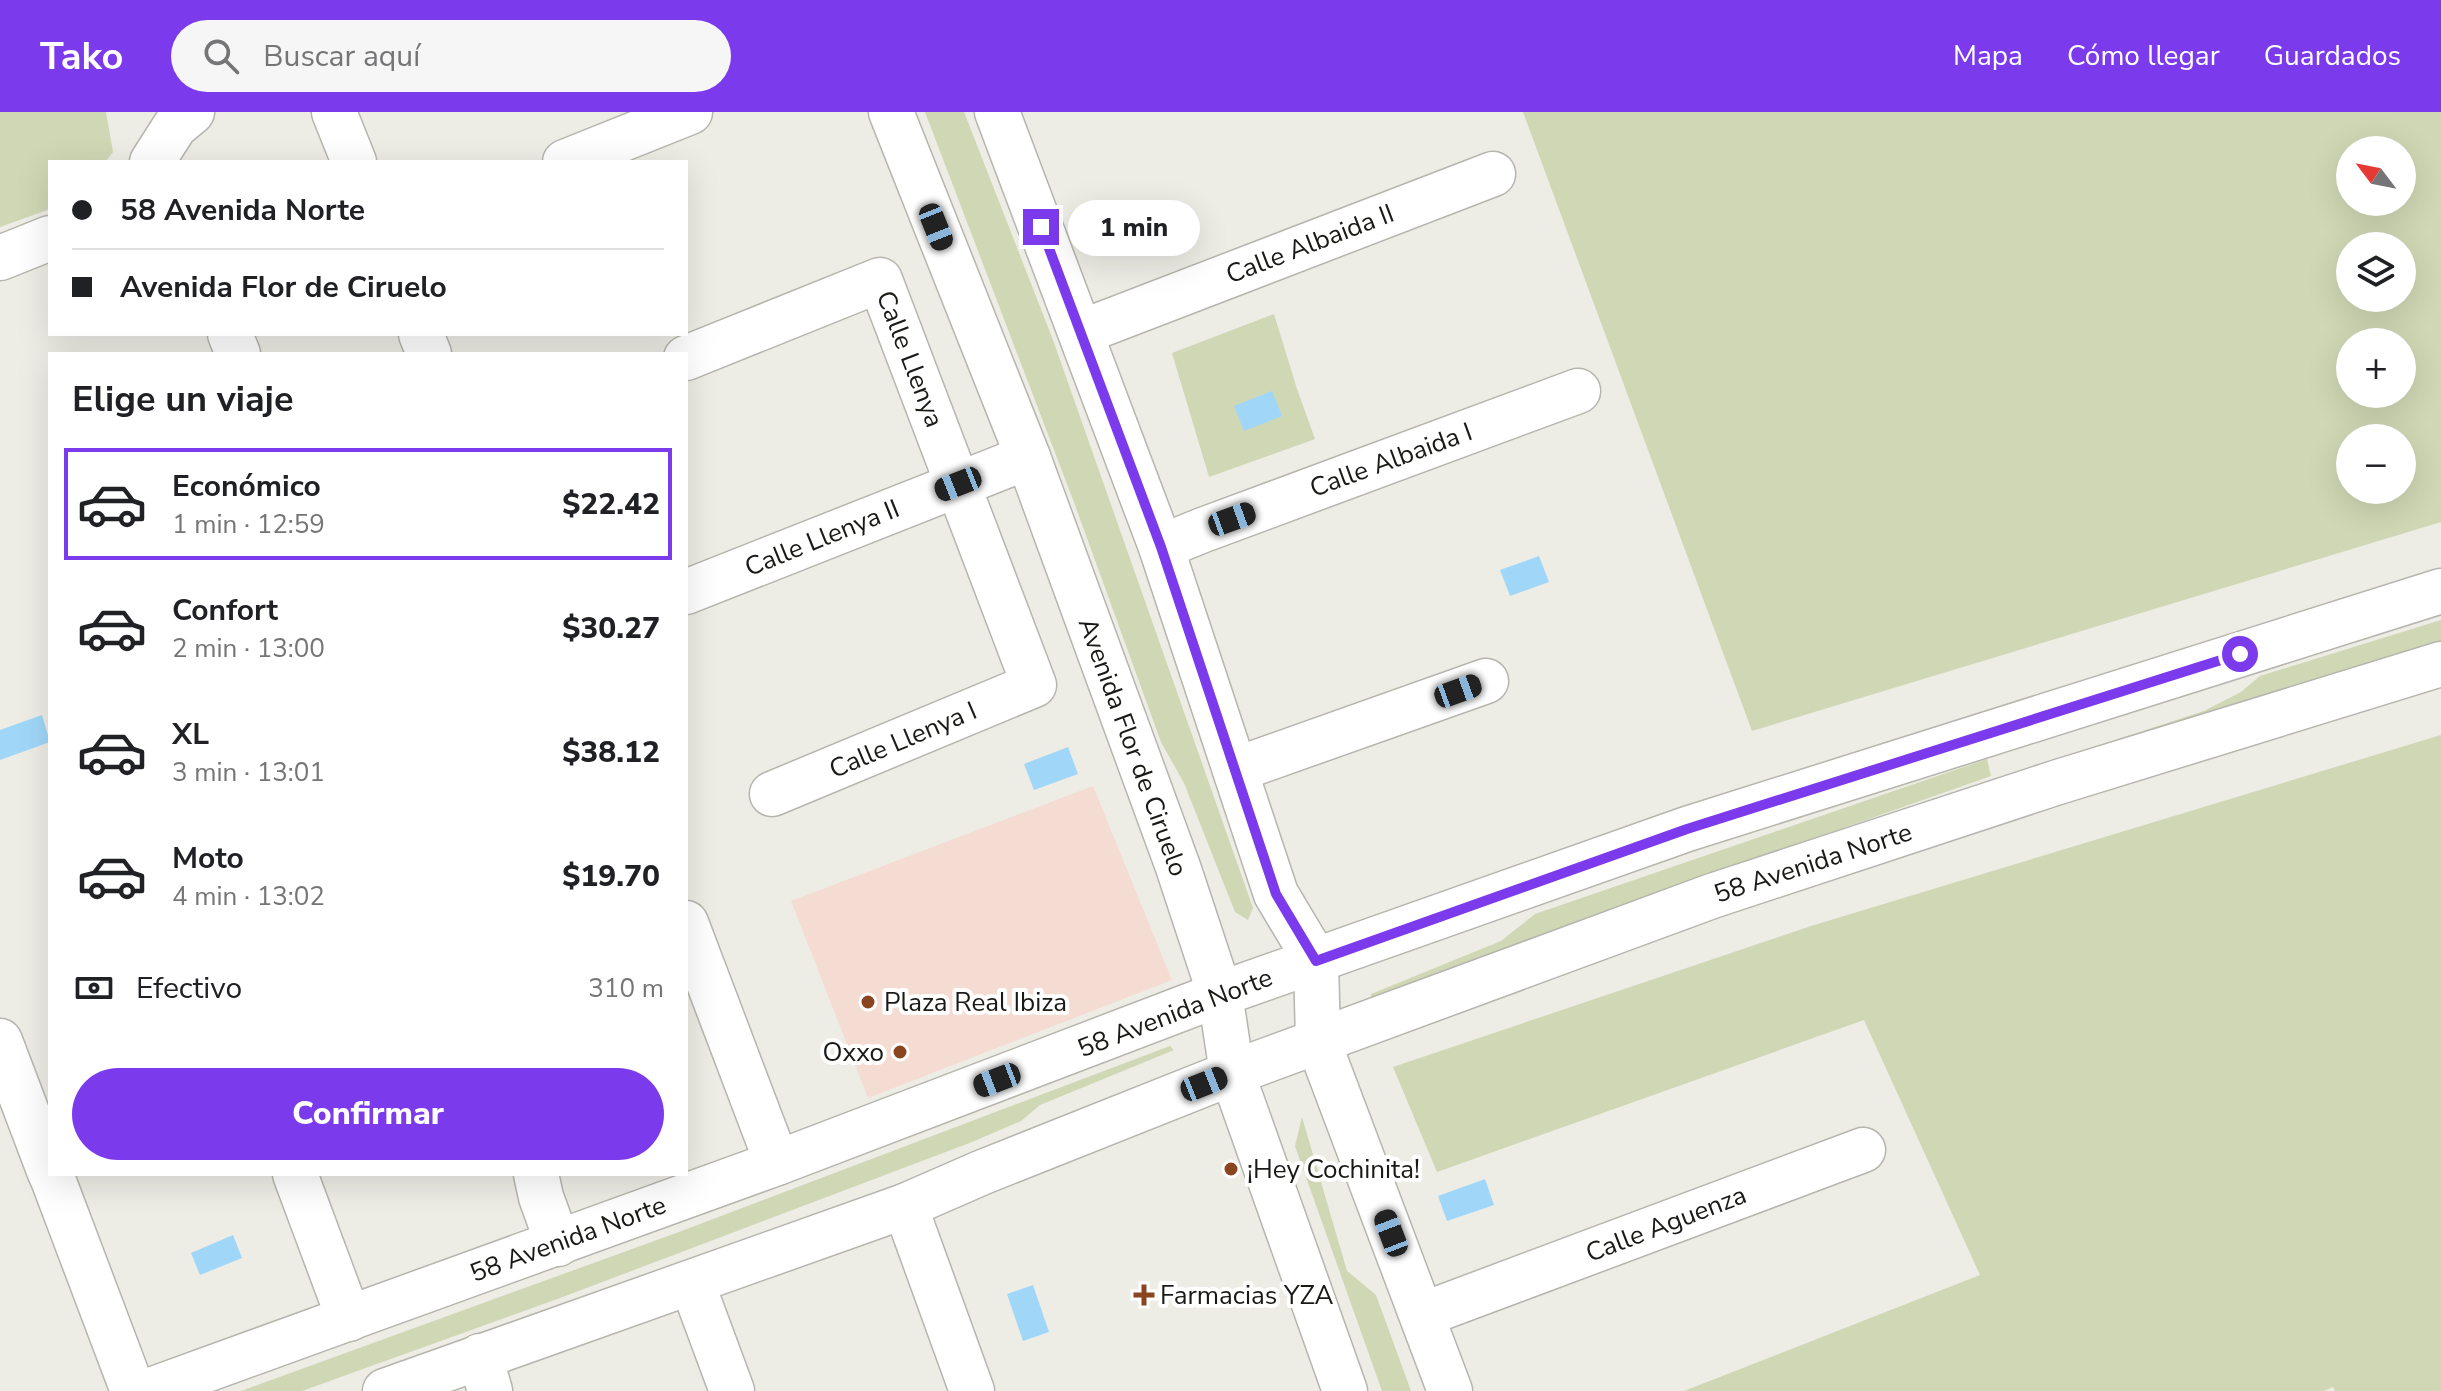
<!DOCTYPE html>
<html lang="es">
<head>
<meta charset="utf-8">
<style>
  :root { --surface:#fff; --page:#f6f6f6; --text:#202124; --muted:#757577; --line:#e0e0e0; --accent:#7c3aed }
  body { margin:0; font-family:"Nunito Sans",sans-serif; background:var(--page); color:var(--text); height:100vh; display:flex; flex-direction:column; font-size:30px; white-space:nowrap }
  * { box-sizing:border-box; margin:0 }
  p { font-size:26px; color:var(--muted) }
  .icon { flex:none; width:44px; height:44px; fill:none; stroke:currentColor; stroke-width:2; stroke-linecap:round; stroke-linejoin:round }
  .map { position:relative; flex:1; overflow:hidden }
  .details { position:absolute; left:48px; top:240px; width:640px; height:824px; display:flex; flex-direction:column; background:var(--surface); border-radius:0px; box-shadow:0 8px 32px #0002 }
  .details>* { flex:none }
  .guide { position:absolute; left:48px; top:48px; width:640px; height:176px; border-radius:0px; box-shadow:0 8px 32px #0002; display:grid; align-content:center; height:176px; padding:0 24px; background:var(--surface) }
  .needle { width:52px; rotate:302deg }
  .controls { position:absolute; left:2336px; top:24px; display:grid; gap:16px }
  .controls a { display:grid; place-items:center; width:80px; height:80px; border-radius:50%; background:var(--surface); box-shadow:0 8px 32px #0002; font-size:40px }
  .end { position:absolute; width:36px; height:36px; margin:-18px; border:10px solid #7c3aed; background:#fff; box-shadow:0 0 0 4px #fff }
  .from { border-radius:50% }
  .bubble { position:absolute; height:56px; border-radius:28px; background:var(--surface); box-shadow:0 8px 32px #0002; font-size:26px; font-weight:800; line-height:56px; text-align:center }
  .car { position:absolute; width:24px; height:48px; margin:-24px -12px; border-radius:10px; box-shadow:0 0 6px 2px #0007; background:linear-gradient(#222 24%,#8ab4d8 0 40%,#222 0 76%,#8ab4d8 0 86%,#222 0) }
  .guide b { display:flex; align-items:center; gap:28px; height:76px; font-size:30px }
  .guide b+b { border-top:2px solid var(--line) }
  .guide i { width:20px; height:20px; background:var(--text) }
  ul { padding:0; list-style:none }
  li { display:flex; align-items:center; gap:24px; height:112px; margin:0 16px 12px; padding:0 8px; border:4px solid transparent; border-radius:0px }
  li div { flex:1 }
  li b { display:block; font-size:30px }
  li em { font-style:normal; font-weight:800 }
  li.selected { border-color:var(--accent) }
  li>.icon { width:72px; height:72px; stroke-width:1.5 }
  h2 { padding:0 24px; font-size:36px; line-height:96px }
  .pay { display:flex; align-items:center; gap:20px; height:88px; padding:0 24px; font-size:30px }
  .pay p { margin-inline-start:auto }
  .action { display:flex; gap:16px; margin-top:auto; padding:16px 24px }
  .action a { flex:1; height:92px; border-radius:48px; background:var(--accent); color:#fff; font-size:32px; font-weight:800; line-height:92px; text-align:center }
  header { display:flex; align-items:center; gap:48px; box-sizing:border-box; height:112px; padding:0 40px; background:var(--accent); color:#fff }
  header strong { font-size:38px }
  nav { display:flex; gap:44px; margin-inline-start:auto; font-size:28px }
  .search { width:560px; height:72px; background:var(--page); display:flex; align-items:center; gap:20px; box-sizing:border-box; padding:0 28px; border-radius:44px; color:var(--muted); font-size:30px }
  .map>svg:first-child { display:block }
</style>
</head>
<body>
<header>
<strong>Tako</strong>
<div class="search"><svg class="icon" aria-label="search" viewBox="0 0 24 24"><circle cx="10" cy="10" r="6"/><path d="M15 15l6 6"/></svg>Buscar aquí</div>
<nav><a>Mapa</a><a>Cómo llegar</a><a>Guardados</a></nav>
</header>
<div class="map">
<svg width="2441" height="1279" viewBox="0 0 2441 1279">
  <rect width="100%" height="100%" fill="#edece5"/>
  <!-- commercial -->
  <polygon fill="#f5dcd3" points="1093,674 1172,868 868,986 791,789"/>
  <!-- green -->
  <g fill="#cfd7b4" fill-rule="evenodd">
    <polygon points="0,0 106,0 113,40 105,50 50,50 50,97 0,115"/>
    <polygon points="925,0 964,0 1053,228 1253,796 1248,808 1235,800 1184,671 1161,630 1075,393"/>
    <path d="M1523 0H2441V410L1752 619ZM2402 38V90H2350V38ZM2402 134V186H2350V134ZM2402 230V282H2350V230ZM2402 326V378H2350V326Z"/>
    <polygon points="1274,202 1297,277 1315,327 1209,365 1172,241"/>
    <polygon points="2441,508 2441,531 2087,645 2087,637 2204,599 2241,580 2260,564"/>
    <polygon points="2441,623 2441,1279 2335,1279 2333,1275 2324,1279 1684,1279 1980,1163 1864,908 1437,1060 1393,955 1811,814"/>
    <polygon points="1987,647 1991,664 1704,765 1371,888 1371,882 1501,829 1535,802"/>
    <polygon points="1170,934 1174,938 1040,993 1021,1009 972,1030 560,1186 302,1279 241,1279 679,1120"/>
    <polygon points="1302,1005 1347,1159 1376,1183 1411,1279 1382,1279 1295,1034"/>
  </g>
  <!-- water -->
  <g fill="#a0d7f9">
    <polygon points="1272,279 1282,304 1244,319 1234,294"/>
    <polygon points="1539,444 1549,470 1510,484 1500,458"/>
    <polygon points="42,603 50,630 0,648 0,618"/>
    <polygon points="1068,635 1078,662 1034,678 1024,652"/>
    <polygon points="1485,1067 1494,1093 1447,1109 1438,1084"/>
    <polygon points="233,1123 242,1146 200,1163 191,1141"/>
    <polygon points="1033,1173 1049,1220 1023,1229 1007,1182"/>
  </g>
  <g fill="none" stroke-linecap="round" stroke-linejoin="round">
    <!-- minor casing -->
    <g stroke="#b6b5ae" stroke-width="47">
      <g id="minor">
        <polyline points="334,0 354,50"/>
        <polyline points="152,50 175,14 192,0"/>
        <polyline points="565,50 690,0"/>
        <polyline points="0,146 50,126"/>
        <polyline points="1082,220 1493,62"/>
        <polyline points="230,222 238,242"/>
        <polyline points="421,222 429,242"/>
        <polyline points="686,246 880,168 1034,573 772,682"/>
        <polyline points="1161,435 1203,418 1578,279"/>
        <polyline points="686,480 1028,345"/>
        <polyline points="1235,658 1486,569"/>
        <polyline points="686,811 777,1051"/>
        <polyline points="0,929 50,1061"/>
        <polyline points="51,1062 133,1279"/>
        <polyline points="295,1062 349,1207"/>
        <polyline points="536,1062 541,1085 558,1132"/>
        <polyline points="905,1094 972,1279"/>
        <polyline points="692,1171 732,1279"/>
        <polyline points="1422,1203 1863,1038"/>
        <polyline points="480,1244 490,1279"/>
      </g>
    </g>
    <!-- major casing -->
    <g stroke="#b6b5ae" stroke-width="47">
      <g id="major">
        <polyline points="891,0 1028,345 1178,755 1220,882 1232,961 1345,1279"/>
        <polyline points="997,0 1161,435 1276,782 1316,849 1318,929 1450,1279"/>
        <polyline points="148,1279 777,1051 1220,882 1687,717 2441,479"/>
        <polyline points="385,1279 905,1094 983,1060 1232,961 1712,784 2055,671 2441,552"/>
      </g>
    </g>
    <!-- minor -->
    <use href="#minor" stroke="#fff" stroke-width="44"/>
    <!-- major -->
    <use href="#major" stroke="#fff" stroke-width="44"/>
  </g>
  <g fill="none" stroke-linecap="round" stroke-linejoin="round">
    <!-- route -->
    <polyline stroke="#7c3aed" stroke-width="10" points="1041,115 1161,435 1276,782 1316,849 1687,717 2240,542"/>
  </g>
  <!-- markers -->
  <g fill="#8a441f" stroke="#fff" stroke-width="3">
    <circle cx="868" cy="890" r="8"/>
    <circle cx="900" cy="940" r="8"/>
    <circle cx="1231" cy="1057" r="8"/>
    <path d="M1140 1171h8v8h8v8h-8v8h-8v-8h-8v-8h8z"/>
  </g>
  <g text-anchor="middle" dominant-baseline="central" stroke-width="8" stroke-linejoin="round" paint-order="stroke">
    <!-- street labels -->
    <g font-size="26" fill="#191916" stroke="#fff">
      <text transform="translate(1310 132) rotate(-21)">Calle Albaida II</text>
      <text transform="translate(910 247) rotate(69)">Calle Llenya</text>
      <text transform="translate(1391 348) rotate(-20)">Calle Albaida I</text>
      <text transform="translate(822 426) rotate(-22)">Calle Llenya II</text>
      <text transform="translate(903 628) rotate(-23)">Calle Llenya I</text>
      <text transform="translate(1133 635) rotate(70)">Avenida Flor de Ciruelo</text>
      <text transform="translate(1813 751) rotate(-18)">58 Avenida Norte</text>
      <text transform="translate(1175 901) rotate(-21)">58 Avenida Norte</text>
      <text transform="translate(1666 1112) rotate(-21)">Calle Aguenza</text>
      <text transform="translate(568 1127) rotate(-20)">58 Avenida Norte</text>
    </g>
    <!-- poi labels -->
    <g font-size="26" fill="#191916" stroke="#fff" text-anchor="start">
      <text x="884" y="890">Plaza Real Ibiza</text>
      <text x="884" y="940" text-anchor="end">Oxxo</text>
      <text x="1247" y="1057">¡Hey Cochinita!</text>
      <text x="1160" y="1183">Farmacias YZA</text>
    </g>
  </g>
</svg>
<div class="controls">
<a><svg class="needle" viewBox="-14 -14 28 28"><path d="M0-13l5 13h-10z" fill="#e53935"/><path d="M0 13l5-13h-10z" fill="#757577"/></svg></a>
<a><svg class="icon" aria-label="layers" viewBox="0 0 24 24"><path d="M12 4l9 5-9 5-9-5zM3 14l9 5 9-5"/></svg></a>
<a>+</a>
<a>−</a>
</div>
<i class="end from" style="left:2240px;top:542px"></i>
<i class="end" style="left:1041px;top:115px"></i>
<div class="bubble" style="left:1068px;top:88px;width:132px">1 min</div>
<i class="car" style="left:936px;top:115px;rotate:158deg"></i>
<i class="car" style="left:958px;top:372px;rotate:248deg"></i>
<i class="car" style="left:1232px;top:407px;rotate:70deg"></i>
<i class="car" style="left:1458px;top:579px;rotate:70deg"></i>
<i class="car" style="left:997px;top:968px;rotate:249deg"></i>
<i class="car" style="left:1204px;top:972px;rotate:68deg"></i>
<i class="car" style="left:1391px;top:1121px;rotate:339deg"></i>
<div class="guide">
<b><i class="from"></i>58 Avenida Norte</b>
<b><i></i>Avenida Flor de Ciruelo</b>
</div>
<section class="details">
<h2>Elige un viaje</h2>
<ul>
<li class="selected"><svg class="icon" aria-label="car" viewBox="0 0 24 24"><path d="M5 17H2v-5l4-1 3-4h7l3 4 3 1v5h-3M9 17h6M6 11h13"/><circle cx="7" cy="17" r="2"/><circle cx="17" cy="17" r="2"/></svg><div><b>Económico</b><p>1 min · 12:59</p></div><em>$22.42</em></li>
<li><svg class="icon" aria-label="car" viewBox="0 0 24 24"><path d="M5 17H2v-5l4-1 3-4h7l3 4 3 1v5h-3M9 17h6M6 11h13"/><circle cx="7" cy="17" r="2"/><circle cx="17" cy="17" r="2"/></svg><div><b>Confort</b><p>2 min · 13:00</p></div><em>$30.27</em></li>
<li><svg class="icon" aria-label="car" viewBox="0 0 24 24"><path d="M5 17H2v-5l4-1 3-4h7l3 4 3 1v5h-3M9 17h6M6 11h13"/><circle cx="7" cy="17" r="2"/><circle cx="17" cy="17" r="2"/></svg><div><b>XL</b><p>3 min · 13:01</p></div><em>$38.12</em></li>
<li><svg class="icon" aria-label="car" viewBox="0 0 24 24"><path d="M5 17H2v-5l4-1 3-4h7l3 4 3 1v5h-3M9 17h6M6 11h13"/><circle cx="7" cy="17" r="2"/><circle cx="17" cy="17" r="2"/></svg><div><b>Moto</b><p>4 min · 13:02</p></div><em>$19.70</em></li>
</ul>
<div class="pay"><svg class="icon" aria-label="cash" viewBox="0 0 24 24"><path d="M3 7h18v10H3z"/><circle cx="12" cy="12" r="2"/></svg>Efectivo<p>310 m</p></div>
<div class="action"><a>Confirmar</a></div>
</section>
</div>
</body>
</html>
